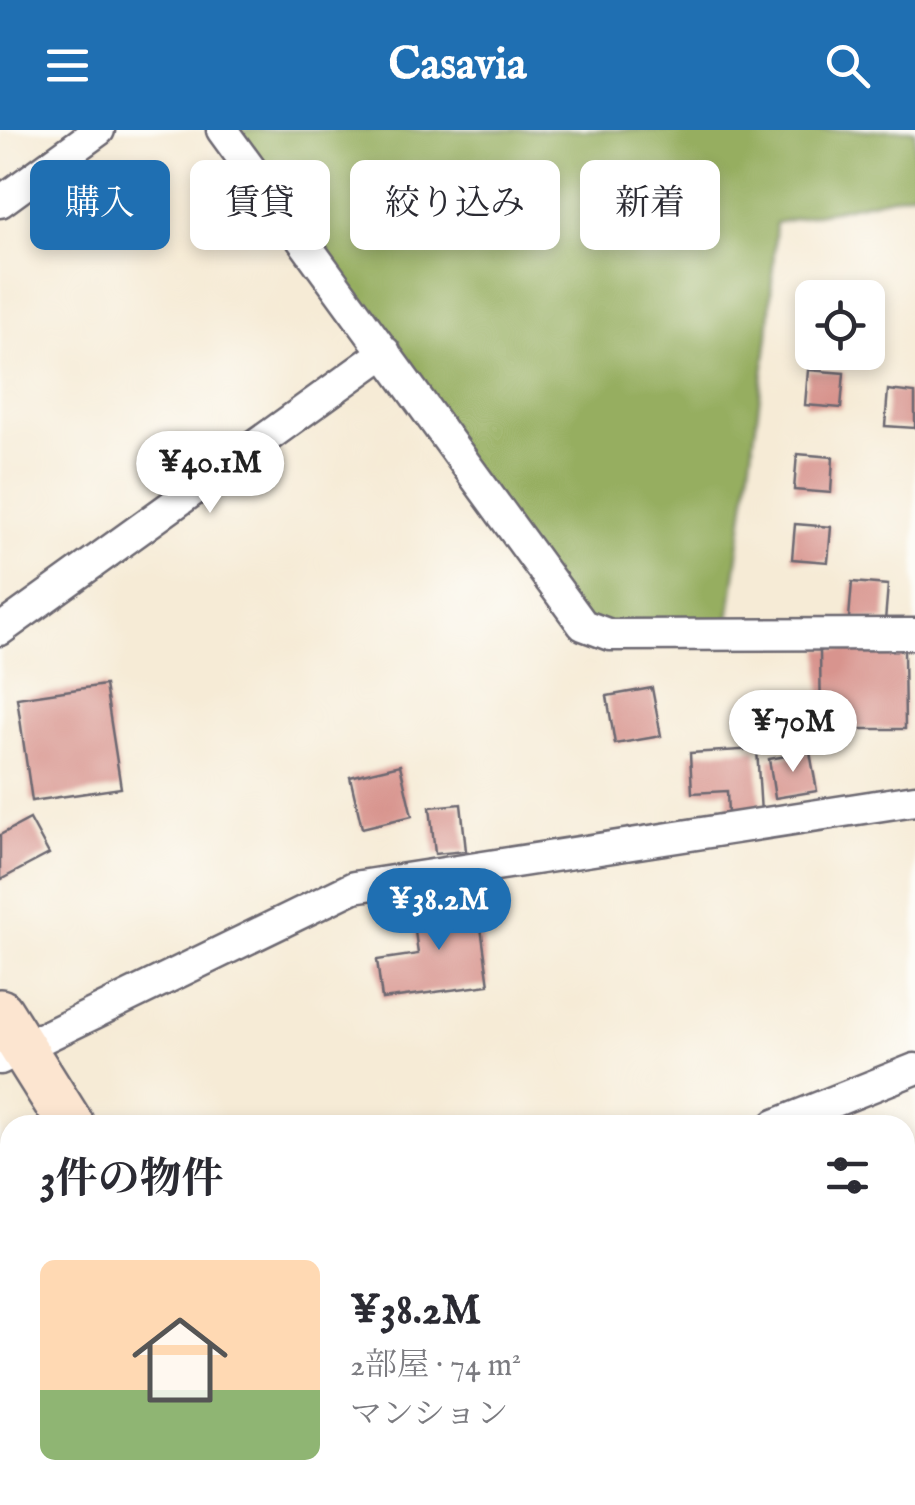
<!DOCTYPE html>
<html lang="ja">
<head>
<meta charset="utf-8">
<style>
  :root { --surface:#fff; --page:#f7f7f7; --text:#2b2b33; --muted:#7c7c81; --line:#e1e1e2; --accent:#1f6fb2 }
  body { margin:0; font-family:"IM FELL English","Noto Serif JP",serif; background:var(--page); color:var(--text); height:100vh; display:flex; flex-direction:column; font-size:38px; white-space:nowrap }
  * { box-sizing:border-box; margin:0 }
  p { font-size:32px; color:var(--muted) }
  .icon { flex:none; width:55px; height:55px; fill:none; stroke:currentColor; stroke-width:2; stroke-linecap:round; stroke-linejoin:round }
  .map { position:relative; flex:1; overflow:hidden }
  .details { position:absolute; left:0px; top:985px; width:915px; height:390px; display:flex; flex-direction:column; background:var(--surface); border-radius:30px 30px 0 0; box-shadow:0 5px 15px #0003 }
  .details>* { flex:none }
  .guide { position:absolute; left:30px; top:30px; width:855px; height:90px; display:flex; gap:20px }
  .controls { position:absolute; left:795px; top:150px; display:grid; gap:20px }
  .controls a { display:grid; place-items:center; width:90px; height:90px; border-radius:15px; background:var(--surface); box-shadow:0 5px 15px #0003; font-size:50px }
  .price { position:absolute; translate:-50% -85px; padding:0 22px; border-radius:35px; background:#fff; color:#222; font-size:32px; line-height:65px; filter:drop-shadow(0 2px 5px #0008) }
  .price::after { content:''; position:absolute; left:50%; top:60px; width:30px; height:22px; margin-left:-15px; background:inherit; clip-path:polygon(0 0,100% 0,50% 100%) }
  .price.current { background:var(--accent); color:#fff }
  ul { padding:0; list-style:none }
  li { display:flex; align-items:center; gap:30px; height:250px; padding:0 40px }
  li+li { border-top:2px solid var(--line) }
  li span { display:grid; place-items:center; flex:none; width:280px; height:200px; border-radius:15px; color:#555 }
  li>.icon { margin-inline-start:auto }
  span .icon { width:120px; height:120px; fill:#fffc; stroke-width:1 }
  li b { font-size:42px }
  h2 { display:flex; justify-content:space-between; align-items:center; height:120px; padding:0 40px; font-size:42px }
  .chip { padding:0 35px; border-radius:15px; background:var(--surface); box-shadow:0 5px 15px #0003; font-size:35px; line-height:90px }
  .chip.current { background:var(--accent); color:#fff }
  header { display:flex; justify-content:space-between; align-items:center; height:130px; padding:0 40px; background:var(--accent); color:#fff; font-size:45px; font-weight:700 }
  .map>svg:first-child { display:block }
  .green { fill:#beca6c; stroke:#707654; stroke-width:2.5 }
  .forest { fill:#96ae60; stroke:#5c684e; stroke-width:2.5 }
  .building { fill:#d8948e }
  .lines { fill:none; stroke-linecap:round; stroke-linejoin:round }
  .street-casing { stroke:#6c6871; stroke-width:35 }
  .secondary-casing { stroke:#6c6871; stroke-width:50 }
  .street { stroke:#fff; stroke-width:30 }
  .secondary { stroke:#fce5d0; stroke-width:45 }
</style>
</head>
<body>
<header><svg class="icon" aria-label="menu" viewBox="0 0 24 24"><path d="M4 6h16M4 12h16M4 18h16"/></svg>Casavia<svg class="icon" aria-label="search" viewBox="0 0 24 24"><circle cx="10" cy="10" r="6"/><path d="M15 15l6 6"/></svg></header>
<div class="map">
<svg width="915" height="1375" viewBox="0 0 915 1375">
  <rect width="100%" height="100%" fill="#fdfcf7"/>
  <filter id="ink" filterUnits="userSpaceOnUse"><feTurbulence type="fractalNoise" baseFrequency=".01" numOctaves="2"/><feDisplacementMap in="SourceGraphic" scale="20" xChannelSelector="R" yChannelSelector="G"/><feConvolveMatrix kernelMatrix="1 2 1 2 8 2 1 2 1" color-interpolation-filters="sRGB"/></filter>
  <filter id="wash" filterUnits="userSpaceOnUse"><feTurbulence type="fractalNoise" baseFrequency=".0048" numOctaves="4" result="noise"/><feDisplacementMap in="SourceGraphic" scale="40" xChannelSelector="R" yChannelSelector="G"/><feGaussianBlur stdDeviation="2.25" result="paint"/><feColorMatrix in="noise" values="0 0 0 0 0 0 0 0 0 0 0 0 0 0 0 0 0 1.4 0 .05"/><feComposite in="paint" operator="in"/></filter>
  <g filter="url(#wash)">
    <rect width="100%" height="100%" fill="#f6ebd6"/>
    <path class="green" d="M 10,1091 L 10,1248 L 0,1253 L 0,1096 Z"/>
    <path class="forest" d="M 222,0 L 915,0 L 915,62 L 776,93 L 768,207 L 729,491 L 583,495 Z"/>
    <g id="blocks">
      <path class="building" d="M 808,240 L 844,243 L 841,278 L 805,275 Z
        M 888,260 L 915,263 L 915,298 L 885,296 Z
        M 797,324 L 833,327 L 831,363 L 794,360 Z
        M 795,394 L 831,397 L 828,432 L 792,429 Z
        M 852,452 L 888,455 L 885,491 L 849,488 Z
        M 904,518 L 905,599 L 821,599 L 820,519 Z
        M 105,555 L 121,658 L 32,671 L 17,568 Z
        M 652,558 L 661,606 L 615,614 L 607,566 Z
        M 757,619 L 761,683 L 728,685 L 727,661 L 692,663 L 690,623 Z
        M 810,622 L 817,661 L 775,668 L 769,629 Z
        M 400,635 L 412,686 L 362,698 L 350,647 Z
        M 461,674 L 466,721 L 435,724 L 430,677 Z
        M 30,689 L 49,724 L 0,750 L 0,705 Z
        M 477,769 L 489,855 L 382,869 L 377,830 L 418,824 L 412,777 Z"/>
    </g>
  </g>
  <g filter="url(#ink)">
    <use href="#blocks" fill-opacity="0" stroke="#6c6871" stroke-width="2.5"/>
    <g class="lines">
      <defs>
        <path id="street" d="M 222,0 L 583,495 L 610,505 L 915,504
          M 0,72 L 99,0
          M 0,500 L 385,222
          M 0,929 L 354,757 L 915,670
          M 775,995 L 915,939
          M 0,1261 L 10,1256
          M 905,1308 L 915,1304
          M 737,1375 L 762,1365"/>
        <path id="secondary" d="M 0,882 L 71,995
          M 301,1365 L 307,1375"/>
      </defs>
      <use href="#street" class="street-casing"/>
      <use href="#secondary" class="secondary-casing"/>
      <use href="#street" class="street"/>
      <use href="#secondary" class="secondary"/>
    </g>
  </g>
</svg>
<div class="controls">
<a><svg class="icon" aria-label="locate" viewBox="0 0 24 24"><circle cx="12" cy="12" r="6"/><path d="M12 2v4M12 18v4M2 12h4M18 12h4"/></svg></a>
</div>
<b class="price" style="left:210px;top:386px">¥40.1M</b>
<b class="price" style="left:793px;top:645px">¥70M</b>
<b class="price current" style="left:439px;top:823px">¥38.2M</b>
<div class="guide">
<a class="chip current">購入</a>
<a class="chip">賃貸</a>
<a class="chip">絞り込み</a>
<a class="chip">新着</a>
</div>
<section class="details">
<h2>3件の物件<svg class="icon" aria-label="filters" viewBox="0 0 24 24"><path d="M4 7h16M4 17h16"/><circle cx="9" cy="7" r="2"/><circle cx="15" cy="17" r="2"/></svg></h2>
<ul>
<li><span style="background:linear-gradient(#ffd9b3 65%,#8fb573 0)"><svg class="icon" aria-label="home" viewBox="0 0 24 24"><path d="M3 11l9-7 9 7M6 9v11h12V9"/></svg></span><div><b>¥38.2M</b><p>2部屋 · 74 m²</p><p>マンション</p></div></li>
</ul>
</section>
</div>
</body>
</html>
